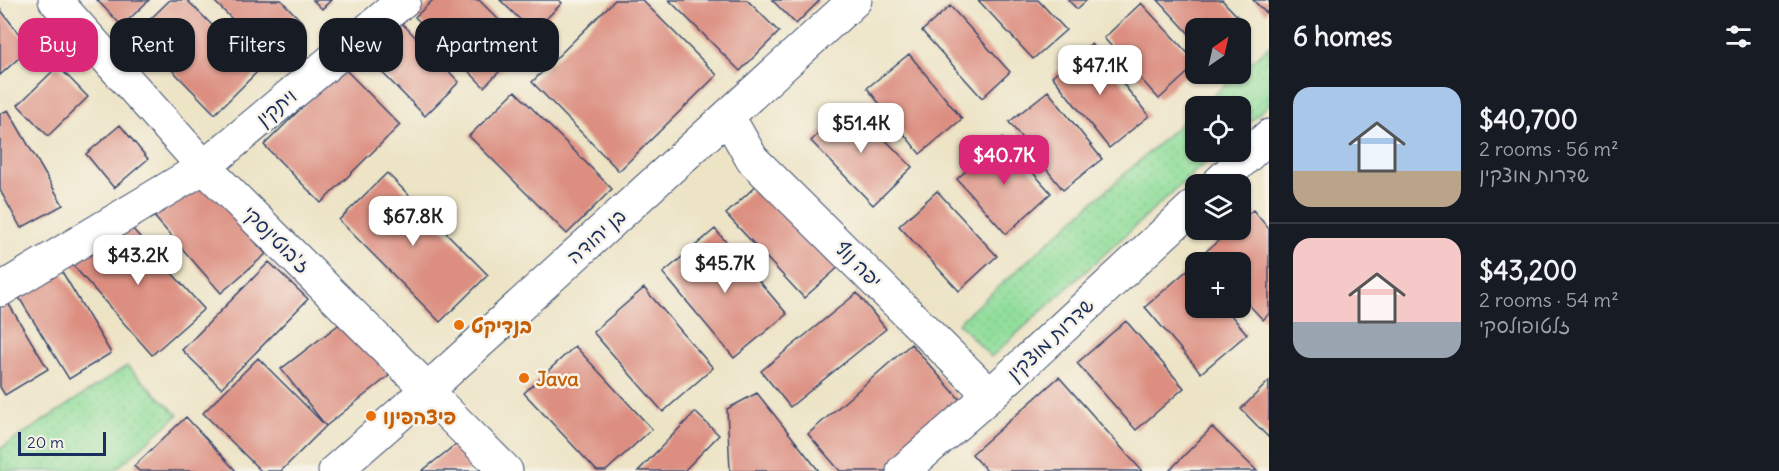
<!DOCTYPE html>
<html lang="en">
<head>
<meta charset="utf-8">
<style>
  :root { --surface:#171b24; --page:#242831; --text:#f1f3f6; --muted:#9ea1a6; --line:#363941; --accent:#db2777 }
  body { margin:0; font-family:Delius,"Playpen Sans Hebrew",sans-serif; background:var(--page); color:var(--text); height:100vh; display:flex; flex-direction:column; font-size:22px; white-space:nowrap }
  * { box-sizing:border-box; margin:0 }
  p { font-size:20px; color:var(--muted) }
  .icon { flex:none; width:33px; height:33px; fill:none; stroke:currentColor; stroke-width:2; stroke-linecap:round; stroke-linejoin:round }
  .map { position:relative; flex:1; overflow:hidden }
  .details { display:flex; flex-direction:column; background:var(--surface); width:510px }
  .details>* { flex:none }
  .banner { position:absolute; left:18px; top:18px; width:570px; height:54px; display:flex; gap:12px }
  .needle { width:39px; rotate:34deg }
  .controls { position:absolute; left:1185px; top:18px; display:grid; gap:12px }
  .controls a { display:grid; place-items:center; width:66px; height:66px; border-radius:12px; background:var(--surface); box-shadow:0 2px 4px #0004; font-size:30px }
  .scale { position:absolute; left:18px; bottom:15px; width:88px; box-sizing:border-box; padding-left:6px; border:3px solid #1b2f5e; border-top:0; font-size:16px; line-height:21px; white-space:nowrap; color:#1b2f5e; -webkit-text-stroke:4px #f7f3e8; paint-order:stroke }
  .price { position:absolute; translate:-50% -51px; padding:0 14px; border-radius:12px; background:#fff; color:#222; font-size:20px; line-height:39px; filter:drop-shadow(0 2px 3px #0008) }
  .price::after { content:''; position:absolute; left:50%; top:36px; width:18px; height:14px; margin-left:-9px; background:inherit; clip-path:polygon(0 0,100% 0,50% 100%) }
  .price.current { background:var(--accent); color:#fff }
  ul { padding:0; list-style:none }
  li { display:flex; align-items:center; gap:18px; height:150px; padding:0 24px }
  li+li { border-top:2px solid var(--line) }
  li span { display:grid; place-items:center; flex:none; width:168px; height:120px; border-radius:18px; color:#555 }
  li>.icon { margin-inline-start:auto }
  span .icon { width:72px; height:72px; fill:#fffc; stroke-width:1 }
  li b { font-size:26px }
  h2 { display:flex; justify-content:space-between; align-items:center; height:72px; padding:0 24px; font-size:26px }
  .pill { padding:0 21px; border-radius:18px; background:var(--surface); box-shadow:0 2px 4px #0004; font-size:21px; line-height:54px }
  .pill.current { background:var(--accent); color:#fff }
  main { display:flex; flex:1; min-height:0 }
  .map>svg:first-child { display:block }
  .garden { fill:url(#garden-dots); stroke:#56867c; stroke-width:1.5 }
  .building { fill:#dc8f81 }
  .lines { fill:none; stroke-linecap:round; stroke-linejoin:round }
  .minor-casing { stroke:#3a4a6e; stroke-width:35 }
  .minor { stroke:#fff; stroke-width:33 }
  .food-dot { fill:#e8710a; stroke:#f7f3e8; stroke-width:2 }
  .labels { text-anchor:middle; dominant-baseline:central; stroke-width:5; stroke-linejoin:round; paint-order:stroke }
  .street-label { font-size:20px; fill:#1b2f5e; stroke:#f7f3e8 }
  .food-label { font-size:20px; font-weight:bold; fill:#c56008; stroke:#f7f3e8; text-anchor:start }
</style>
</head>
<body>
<main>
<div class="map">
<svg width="1269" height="471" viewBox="0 0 1269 471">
  <defs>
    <pattern id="garden-dots" width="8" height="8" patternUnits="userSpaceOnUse" patternTransform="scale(1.5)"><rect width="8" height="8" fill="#92de9b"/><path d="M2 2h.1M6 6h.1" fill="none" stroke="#7dbf88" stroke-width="1.8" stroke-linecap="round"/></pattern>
  </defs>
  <rect width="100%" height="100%" fill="#f7f3e8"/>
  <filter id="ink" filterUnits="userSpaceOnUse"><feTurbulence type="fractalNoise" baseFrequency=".0167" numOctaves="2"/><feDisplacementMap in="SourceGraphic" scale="12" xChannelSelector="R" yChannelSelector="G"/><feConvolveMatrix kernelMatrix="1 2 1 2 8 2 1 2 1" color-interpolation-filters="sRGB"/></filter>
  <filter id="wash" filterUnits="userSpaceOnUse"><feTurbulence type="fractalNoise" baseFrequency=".008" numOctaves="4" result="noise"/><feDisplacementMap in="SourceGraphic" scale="24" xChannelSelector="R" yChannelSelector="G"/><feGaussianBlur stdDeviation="1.35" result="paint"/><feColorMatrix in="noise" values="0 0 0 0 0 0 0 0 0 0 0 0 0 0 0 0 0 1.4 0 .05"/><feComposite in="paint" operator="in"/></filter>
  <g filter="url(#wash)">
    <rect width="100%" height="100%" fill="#ede4c6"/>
    <path class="garden" d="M 1269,46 L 1269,104 L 1241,130 L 1240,106 L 1201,106 L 1238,74 L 1240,74 L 1241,71 Z
      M 1195,111 L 1196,152 L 1217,152 L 991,357 L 958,323 Z
      M 127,366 L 178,415 L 114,471 L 0,471 L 0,449 Z"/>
    <g id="blocks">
      <path class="building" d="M 97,0 L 149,0 L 122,26 Z
        M 170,0 L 187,0 L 258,71 L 215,114 L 136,33 Z
        M 213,0 L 281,0 L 304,24 L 270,57 Z
        M 313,0 L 331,0 L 322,9 Z
        M 433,0 L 479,0 L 525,46 L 484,87 L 415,17 Z
        M 500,0 L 559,0 L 562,3 L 533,32 Z
        M 615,0 L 642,0 L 717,75 L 619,171 L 532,82 Z
        M 669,0 L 747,0 L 779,32 L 740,71 Z
        M 772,0 L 820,0 L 796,24 Z
        M 978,0 L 1038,0 L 1066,30 L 1033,59 Z
        M 1068,0 L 1087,0 L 1077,9 Z
        M 1158,0 L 1222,0 L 1241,20 L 1231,28 L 1196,28 L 1196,41 Z
        M 1253,0 L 1269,0 L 1269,9 L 1266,13 Z
        M 1141,3 L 1196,62 L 1196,65 L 1159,99 L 1104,38 Z
        M 950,6 L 1010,72 L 982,98 L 922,31 Z
        M 0,9 L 30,48 L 0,75 Z
        M 395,16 L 459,82 L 425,116 L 360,50 Z
        M 1091,44 L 1149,116 L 1109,148 L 1052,76 Z
        M 909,54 L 962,119 L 920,154 L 867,88 Z
        M 58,66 L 88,97 L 48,136 L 18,105 Z
        M 343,67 L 400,125 L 321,203 L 264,145 Z
        M 515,91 L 612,189 L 567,234 L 469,136 Z
        M 1048,91 L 1102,159 L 1063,190 L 1009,122 Z
        M 849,103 L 912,167 L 873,205 L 811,141 Z
        M 8,110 L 63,205 L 21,228 L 0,190 L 0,114 Z
        M 120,125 L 148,159 L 114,188 L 86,154 Z
        M 1002,138 L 1051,193 L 1006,234 L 957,179 Z
        M 387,173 L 488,275 L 440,322 L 339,220 Z
        M 197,175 L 266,254 L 221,293 L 152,214 Z
        M 763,179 L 842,264 L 804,298 L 726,214 Z
        M 937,191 L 997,256 L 959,291 L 899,226 Z
        M 1253,210 L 1269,229 L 1269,314 L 1263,320 L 1240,295 L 1240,262 L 1213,262 L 1204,253 L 1231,230 L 1240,230 L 1240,221 Z
        M 123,218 L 204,309 L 152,355 L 71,263 Z
        M 715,229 L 787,314 L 734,358 L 663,273 Z
        M 269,262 L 308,299 L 221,388 L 182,350 Z
        M 58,265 L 111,353 L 69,379 L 15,291 Z
        M 1191,267 L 1196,272 L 1196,308 L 1225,308 L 1247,334 L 1201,373 L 1145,307 Z
        M 644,288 L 713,368 L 663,412 L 593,332 Z
        M 2,293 L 48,369 L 5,395 L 0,387 L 0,294 Z
        M 857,293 L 886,329 L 790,407 L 761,371 Z
        M 346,319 L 390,375 L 326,426 L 281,471 L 261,471 L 203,413 L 258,358 L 326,426 L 281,369 Z
        M 1126,321 L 1184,388 L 1136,430 L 1077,363 Z
        M 911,344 L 963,403 L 885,471 L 840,471 L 808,434 Z
        M 575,346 L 652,429 L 606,471 L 597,471 L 524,393 Z
        M 1059,377 L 1142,471 L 987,471 L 972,454 Z
        M 1269,381 L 1269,438 L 1241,409 Z
        M 757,393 L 819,471 L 730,471 L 727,409 Z
        M 695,412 L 719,435 L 684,471 L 638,471 Z
        M 186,417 L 236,471 L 139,471 L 134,466 Z
        M 1212,427 L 1257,471 L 1169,471 Z
        M 465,437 L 492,471 L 422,471 Z"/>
    </g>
  </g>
  <g filter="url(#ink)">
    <use href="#blocks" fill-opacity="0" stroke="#3a4a6e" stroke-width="1.5"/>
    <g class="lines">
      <defs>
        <path id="minor" d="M 55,0 L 204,167 L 416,378 L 437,402 L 506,471
          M 735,129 L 752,159 L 990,395
          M 1217,184 L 1269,136
          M 0,290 L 204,167 L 404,0
          M 335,471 L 427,390 L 855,0
          M 903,471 L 990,395 L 1196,204"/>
      </defs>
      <use href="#minor" class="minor-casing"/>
      <use href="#minor" class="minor"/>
    </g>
  </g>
  <g class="food-dot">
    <circle cx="459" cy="325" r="6"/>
    <circle cx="524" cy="378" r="6"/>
    <circle cx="371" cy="416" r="6"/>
  </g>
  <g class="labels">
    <g class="street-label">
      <text transform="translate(276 107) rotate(-40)">ויתקין</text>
      <text transform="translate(596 236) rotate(-42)">בן יהודה</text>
      <text transform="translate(277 239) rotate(45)">ז'בוטינסקי</text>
      <text transform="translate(859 264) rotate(45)">יפה נוף</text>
      <text transform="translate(1050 339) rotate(-43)">שדרות מוצקין</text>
    </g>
    <g class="food-label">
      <text x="471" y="325">בנדיקט</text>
      <text x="536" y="378">Java</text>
      <text x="383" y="416">פיצהפינו</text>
    </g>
  </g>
</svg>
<div class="controls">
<a><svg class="needle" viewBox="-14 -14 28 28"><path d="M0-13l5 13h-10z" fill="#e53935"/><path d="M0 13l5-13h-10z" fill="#9ea1a6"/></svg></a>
<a><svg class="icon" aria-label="locate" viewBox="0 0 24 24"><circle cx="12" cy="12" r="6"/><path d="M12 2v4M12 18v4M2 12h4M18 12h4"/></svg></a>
<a><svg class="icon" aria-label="layers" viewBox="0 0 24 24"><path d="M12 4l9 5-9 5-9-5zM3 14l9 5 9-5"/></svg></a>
<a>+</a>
</div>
<div class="scale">20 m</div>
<b class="price" style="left:1100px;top:96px">$47.1K</b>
<b class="price" style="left:861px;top:154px">$51.4K</b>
<b class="price current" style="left:1004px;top:186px">$40.7K</b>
<b class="price" style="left:413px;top:247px">$67.8K</b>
<b class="price" style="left:138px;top:286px">$43.2K</b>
<b class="price" style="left:725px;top:294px">$45.7K</b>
<div class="banner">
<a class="pill current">Buy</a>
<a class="pill">Rent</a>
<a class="pill">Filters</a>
<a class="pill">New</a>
<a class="pill">Apartment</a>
</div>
</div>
<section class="details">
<h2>6 homes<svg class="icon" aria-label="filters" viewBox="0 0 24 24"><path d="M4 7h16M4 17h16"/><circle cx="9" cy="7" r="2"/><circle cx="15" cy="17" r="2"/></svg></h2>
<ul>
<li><span style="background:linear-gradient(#a9c7e8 70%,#b9a48a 0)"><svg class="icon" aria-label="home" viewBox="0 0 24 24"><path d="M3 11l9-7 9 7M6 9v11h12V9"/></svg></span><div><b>$40,700</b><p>2 rooms · 56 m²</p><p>שדרות מוצקין</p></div></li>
<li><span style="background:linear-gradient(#f6c9c9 70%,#9aa5b1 0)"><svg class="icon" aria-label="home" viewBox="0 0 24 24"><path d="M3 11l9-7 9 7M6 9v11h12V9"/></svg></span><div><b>$43,200</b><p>2 rooms · 54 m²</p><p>זלטופולסקי</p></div></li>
</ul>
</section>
</main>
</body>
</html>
